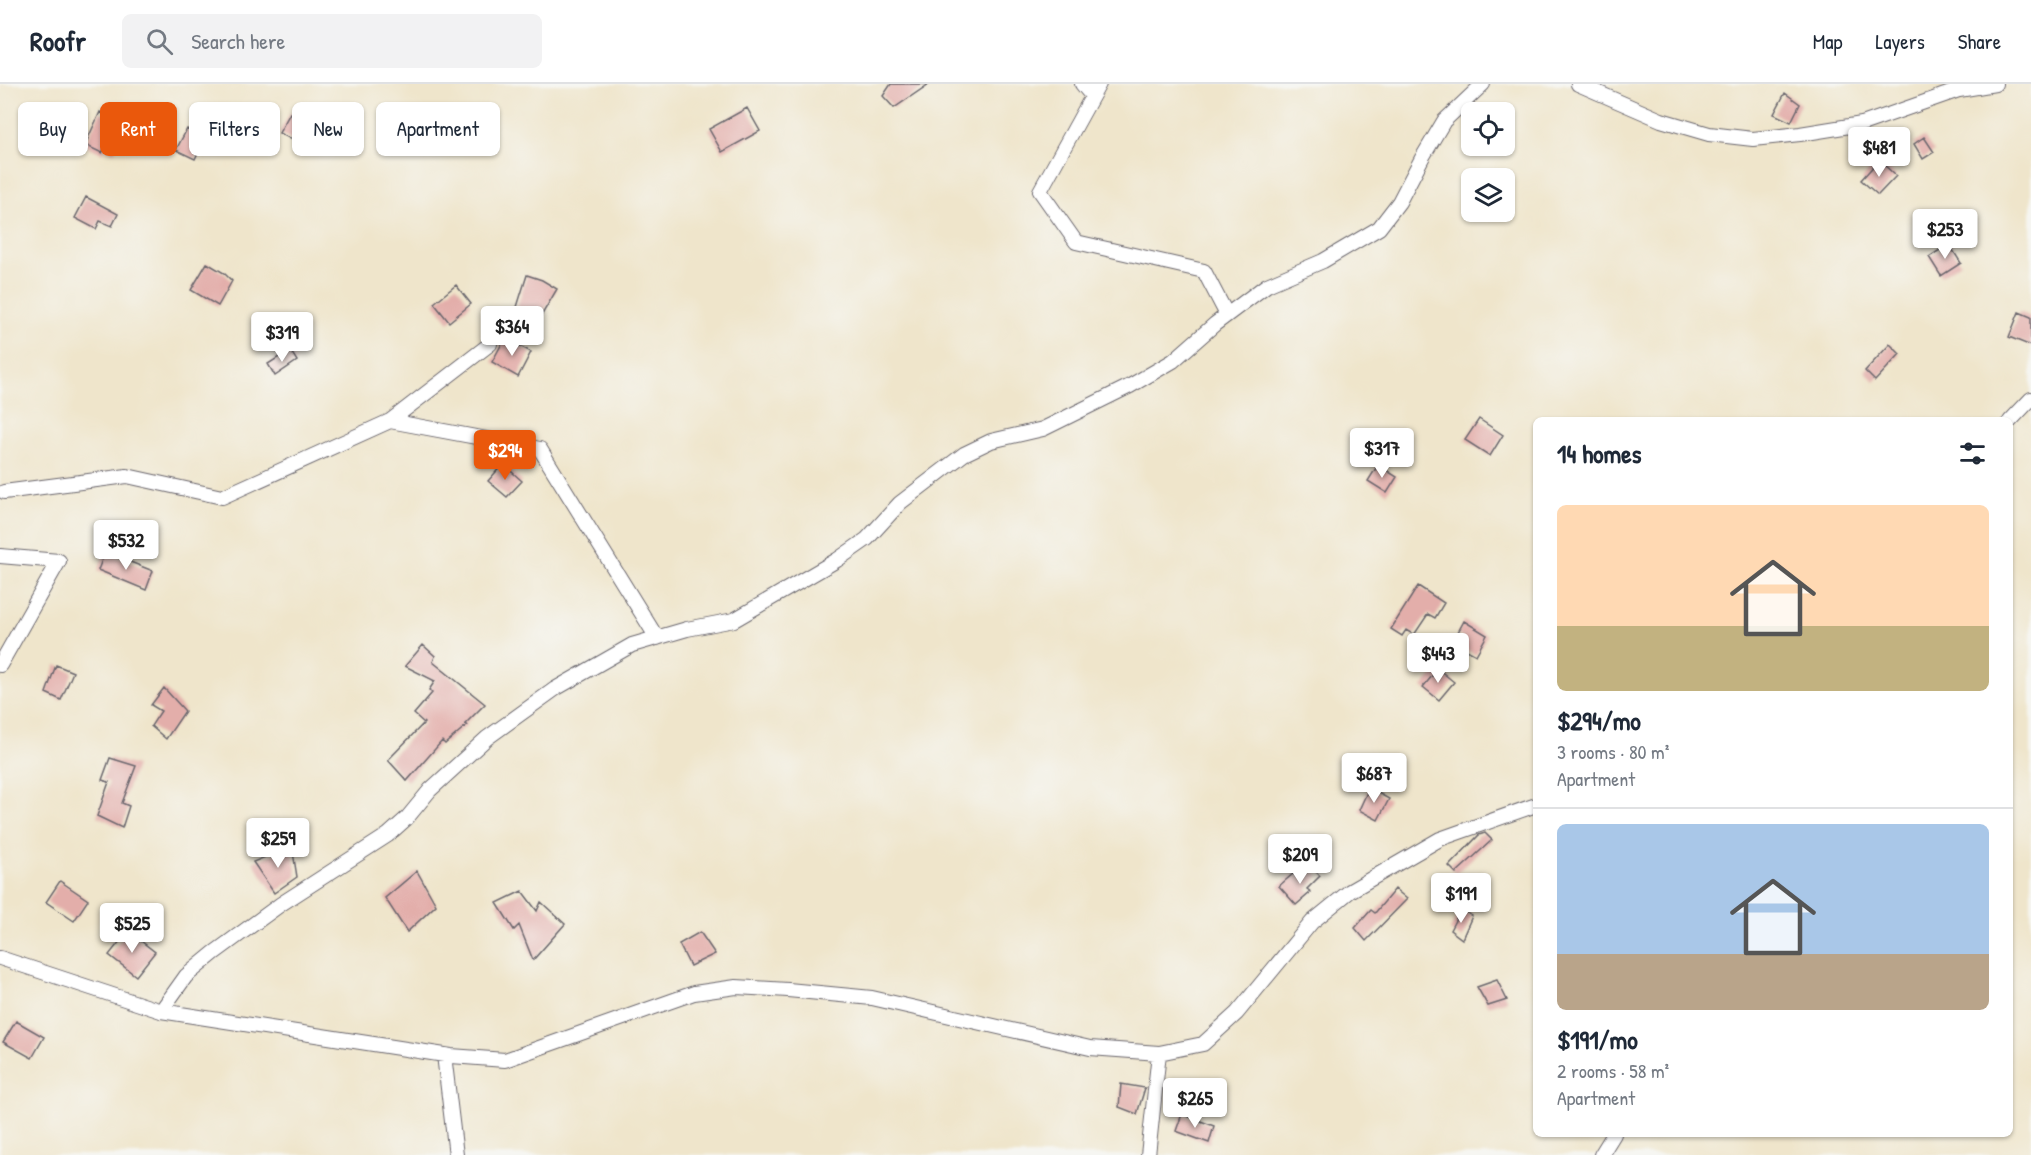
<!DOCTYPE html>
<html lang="en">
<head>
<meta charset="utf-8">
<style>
  :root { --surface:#fff; --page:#f2f2f3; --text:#1f2937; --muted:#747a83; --line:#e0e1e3; --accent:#ea580c }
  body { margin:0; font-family:"Patrick Hand",sans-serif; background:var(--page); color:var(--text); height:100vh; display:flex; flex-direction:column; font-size:22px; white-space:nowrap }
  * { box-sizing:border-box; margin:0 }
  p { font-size:20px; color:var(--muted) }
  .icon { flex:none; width:33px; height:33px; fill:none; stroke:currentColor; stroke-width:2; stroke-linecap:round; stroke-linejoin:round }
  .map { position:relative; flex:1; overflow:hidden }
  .details { position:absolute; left:1533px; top:333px; width:480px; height:720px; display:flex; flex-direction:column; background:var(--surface); border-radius:9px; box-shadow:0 2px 4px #0004 }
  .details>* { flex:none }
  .guide { position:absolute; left:18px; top:18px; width:570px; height:54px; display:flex; gap:12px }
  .controls { position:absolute; left:1461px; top:18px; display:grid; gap:12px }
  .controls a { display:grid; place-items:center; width:54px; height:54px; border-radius:9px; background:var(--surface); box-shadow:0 2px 4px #0004; font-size:30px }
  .price { position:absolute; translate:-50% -51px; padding:0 14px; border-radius:6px; background:#fff; color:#222; font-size:20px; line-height:39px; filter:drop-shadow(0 2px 3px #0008) }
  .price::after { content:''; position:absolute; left:50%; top:36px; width:18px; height:14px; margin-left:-9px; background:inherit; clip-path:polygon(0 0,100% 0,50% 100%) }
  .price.selected { background:var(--accent); color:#fff }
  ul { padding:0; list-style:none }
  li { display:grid; align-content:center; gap:12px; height:318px; padding:0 24px }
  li+li { border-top:2px solid var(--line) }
  li span { display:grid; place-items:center; height:186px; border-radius:9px; color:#555 }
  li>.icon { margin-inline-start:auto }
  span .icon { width:108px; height:108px; fill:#fffc; stroke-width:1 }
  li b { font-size:26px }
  h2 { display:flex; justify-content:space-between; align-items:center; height:72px; padding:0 24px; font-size:26px }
  .pill { padding:0 21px; border-radius:9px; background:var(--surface); box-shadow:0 2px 4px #0004; font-size:21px; line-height:54px }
  .pill.selected { background:var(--accent); color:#fff }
  header { display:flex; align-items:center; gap:36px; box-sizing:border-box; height:84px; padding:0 30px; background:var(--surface); border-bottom:2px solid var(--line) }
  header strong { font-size:28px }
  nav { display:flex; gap:33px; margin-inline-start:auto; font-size:21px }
  .search { width:420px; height:54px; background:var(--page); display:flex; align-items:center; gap:15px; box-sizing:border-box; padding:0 21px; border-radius:9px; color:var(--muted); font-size:22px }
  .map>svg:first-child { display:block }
  .building { fill:#e3aeaa }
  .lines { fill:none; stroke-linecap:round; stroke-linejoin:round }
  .street-casing { stroke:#6a666d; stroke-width:16 }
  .street { stroke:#fff; stroke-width:14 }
</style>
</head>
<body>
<header>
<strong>Roofr</strong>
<div class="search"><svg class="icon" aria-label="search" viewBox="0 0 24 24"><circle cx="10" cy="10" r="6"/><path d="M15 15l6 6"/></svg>Search here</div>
<nav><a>Map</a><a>Layers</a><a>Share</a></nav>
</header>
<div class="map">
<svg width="2031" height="1071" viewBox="0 0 2031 1071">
  <rect width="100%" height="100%" fill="#f6f6f2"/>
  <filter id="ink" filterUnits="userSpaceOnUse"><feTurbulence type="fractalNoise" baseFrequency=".0167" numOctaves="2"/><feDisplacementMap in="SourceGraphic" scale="12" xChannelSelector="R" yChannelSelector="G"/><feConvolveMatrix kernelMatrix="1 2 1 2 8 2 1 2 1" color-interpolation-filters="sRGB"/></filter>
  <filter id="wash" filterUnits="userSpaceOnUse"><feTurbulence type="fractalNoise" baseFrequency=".008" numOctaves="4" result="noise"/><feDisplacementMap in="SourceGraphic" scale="24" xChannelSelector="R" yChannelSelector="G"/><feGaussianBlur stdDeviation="1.35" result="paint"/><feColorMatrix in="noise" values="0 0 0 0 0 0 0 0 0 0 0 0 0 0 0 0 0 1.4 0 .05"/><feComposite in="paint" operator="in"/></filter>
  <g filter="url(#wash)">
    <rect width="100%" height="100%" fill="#efe5cb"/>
    <g id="blocks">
      <path class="building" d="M 891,0 L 929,0 L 894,24 L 883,12 Z
        M 1785,9 L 1800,20 L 1791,38 L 1774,30 Z
        M 747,24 L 760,47 L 722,68 L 709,45 Z
        M 100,28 L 121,38 L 116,48 L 122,51 L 114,68 L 105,64 L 102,69 L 85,61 Z
        M 290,29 L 321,45 L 310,65 L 279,49 Z
        M 187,45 L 205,54 L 195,75 L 176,66 Z
        M 1882,51 L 1889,63 L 1872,73 L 1860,52 Z
        M 1924,53 L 1934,68 L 1923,75 L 1914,60 Z
        M 1879,76 L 1896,92 L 1878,111 L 1861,96 Z
        M 86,113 L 118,130 L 112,142 L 100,137 L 96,145 L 75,134 Z
        M 1949,160 L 1961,179 L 1941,192 L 1929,173 Z
        M 207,179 L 224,189 L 232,197 L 218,222 L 191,206 Z
        M 527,191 L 542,196 L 557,205 L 540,234 L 517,223 Z
        M 456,201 L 471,220 L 449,238 L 434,219 Z
        M 2019,228 L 2031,233 L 2031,262 L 2009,253 Z
        M 505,254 L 531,268 L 518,293 L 492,278 Z
        M 1890,260 L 1900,270 L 1875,297 L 1865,287 Z
        M 290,266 L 297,277 L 275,292 L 268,280 Z
        M 1479,335 L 1503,351 L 1490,372 L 1465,356 Z
        M 503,380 L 522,397 L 507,413 L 488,397 Z
        M 1378,381 L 1397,393 L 1387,409 L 1368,397 Z
        M 105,468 L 153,487 L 146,506 L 98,486 Z
        M 1418,502 L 1444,519 L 1435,534 L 1428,530 L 1414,551 L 1406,546 L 1402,552 L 1391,545 Z
        M 1464,537 L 1487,551 L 1476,571 L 1461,563 L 1465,555 L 1457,550 Z
        M 423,561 L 435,572 L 433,578 L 485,620 L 465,640 L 467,641 L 445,660 L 442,657 L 407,697 L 388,676 L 424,639 L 414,630 L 432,609 L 429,606 L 435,597 L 405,582 Z
        M 56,581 L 73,588 L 61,616 L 46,609 Z
        M 1438,585 L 1454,598 L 1439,616 L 1423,603 Z
        M 164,604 L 185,627 L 166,655 L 151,642 L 161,627 L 151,621 Z
        M 110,674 L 136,682 L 122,719 L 129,722 L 122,744 L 97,732 L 109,698 L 102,696 Z
        M 1369,704 L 1389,715 L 1378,736 L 1359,726 Z
        M 1485,749 L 1492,756 L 1456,789 L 1449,782 L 1479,751 Z
        M 292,762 L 297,793 L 274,809 L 253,778 Z
        M 1310,781 L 1320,792 L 1307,805 L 1311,808 L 1296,821 L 1279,802 L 1294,789 L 1297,793 Z
        M 417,787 L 436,821 L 407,848 L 385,814 Z
        M 60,797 L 88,816 L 74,837 L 46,818 Z
        M 1395,805 L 1407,815 L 1366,857 L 1355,844 L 1371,826 L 1375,829 Z
        M 522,807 L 537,827 L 541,818 L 565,840 L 533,876 L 519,841 L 514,846 L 497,819 Z
        M 1461,825 L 1472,832 L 1462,855 L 1450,846 Z
        M 128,847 L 155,868 L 136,892 L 109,871 Z
        M 700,848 L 715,870 L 690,882 L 679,860 Z
        M 1497,896 L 1507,916 L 1488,922 L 1477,903 Z
        M 16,937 L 44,953 L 32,974 L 3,958 Z
        M 1121,1000 L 1145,1004 L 1137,1030 L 1119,1023 Z
        M 1182,1030 L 1214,1042 L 1209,1059 L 1176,1047 Z"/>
    </g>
  </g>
  <g filter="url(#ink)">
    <use href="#blocks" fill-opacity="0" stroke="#6a666d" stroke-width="1.5"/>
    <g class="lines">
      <defs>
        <path id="street" d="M 1082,0 L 1092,12
          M 1099,0 L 1040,107 L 1076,158 L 1204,187 L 1227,231
          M 1578,0 L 1661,36 L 1709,50 L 1753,55 L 1800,50 L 1862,40 L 1959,6 L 1995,0
          M 390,337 L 490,260
          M 2010,337 L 2031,315
          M 4,408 L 127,392 L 222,413 L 390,337 L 540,365 L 657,554
          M 0,472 L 59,477 L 0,581
          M 0,874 L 161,927 L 451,972 L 505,976 L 694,909 L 736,903 L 788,906 L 872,914 L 1090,964 L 1159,969 L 1203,960 L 1237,929 L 1312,838 L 1350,807 L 1440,755 L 1536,721
          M 161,927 L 186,892 L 214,869 L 281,820 L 388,751 L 407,734 L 430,706 L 487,654 L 555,605 L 632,561 L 687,545 L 734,536 L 837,476 L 867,455 L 900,419 L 964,370 L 991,357 L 1043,345 L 1130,302 L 1173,277 L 1215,240 L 1267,201 L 1323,177 L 1379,144 L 1399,118 L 1422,74 L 1444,37 L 1483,0
          M 444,971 L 456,1071
          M 1148,1071 L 1159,969
          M 1601,1071 L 1614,1050"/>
      </defs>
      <use href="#street" class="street-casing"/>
      <use href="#street" class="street"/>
    </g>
  </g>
</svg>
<div class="controls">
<a><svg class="icon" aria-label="locate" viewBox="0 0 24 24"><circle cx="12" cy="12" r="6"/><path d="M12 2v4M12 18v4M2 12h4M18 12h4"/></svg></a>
<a><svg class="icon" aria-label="layers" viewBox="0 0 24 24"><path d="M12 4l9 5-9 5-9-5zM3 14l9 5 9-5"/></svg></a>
</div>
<b class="price" style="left:1879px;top:94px">$481</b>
<b class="price" style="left:1945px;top:176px">$253</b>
<b class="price" style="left:512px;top:273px">$364</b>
<b class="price" style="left:282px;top:279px">$319</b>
<b class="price" style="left:1382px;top:395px">$317</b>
<b class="price selected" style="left:505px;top:397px">$294</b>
<b class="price" style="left:126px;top:487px">$532</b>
<b class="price" style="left:1438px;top:600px">$443</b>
<b class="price" style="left:1374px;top:720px">$687</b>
<b class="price" style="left:278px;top:785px">$259</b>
<b class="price" style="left:1300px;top:801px">$209</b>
<b class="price" style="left:1461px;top:840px">$191</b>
<b class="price" style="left:132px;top:870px">$525</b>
<b class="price" style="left:1195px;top:1045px">$265</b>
<div class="guide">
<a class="pill">Buy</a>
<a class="pill selected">Rent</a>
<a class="pill">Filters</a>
<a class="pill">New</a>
<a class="pill">Apartment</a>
</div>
<section class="details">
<h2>14 homes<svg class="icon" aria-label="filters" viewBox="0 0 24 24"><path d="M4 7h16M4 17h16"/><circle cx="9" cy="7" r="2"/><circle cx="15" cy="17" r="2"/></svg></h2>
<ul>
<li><span style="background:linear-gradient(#ffd9b3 65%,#c2b280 0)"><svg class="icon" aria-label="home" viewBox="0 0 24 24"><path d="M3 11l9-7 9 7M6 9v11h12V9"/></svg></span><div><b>$294/mo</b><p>3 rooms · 80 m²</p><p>Apartment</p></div></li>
<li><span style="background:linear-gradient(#a9c7e8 70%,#b9a48a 0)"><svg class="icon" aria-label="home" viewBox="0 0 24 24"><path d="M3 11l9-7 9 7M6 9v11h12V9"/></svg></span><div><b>$191/mo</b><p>2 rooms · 58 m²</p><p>Apartment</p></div></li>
</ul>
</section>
</div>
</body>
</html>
